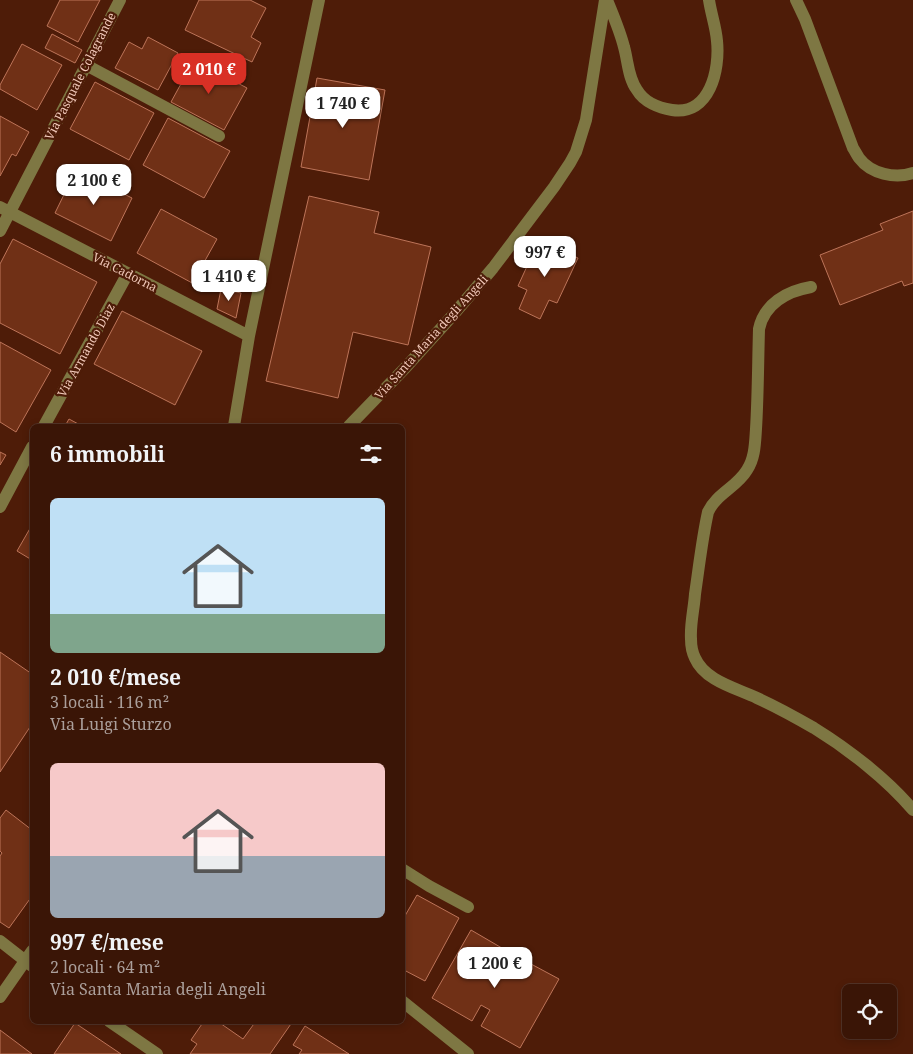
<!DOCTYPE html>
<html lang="it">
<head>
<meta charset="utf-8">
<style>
  :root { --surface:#3a1506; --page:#452214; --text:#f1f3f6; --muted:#ab9f9b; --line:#543428; --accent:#d93025 }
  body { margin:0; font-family:"Noto Serif",serif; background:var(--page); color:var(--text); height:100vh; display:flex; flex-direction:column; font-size:19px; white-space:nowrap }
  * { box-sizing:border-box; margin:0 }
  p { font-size:16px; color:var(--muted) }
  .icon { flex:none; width:28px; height:28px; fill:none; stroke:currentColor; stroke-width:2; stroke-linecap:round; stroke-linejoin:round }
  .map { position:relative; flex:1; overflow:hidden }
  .side { position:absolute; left:30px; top:424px; width:375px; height:600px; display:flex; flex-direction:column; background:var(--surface); border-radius:8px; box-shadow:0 2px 8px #0003,0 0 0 1px var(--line) }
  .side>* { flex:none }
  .tools { position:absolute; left:842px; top:984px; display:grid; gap:10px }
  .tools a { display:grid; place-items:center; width:55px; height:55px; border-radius:8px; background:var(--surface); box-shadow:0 2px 8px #0003,0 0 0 1px var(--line); font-size:25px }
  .price { position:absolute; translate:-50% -42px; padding:0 11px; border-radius:10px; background:#fff; color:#222; font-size:16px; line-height:32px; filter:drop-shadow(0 1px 2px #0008) }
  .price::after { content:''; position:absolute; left:50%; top:30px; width:15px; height:11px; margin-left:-8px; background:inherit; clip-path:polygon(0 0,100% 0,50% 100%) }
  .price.current { background:var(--accent); color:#fff }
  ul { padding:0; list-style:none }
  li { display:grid; align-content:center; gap:10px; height:265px; padding:0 20px }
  li span { display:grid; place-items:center; height:155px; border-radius:8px; color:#555 }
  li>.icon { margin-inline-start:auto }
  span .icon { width:90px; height:90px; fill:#fffc; stroke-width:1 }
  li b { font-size:21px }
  h2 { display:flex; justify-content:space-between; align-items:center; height:60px; padding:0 20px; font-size:21px }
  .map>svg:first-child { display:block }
  .building { fill:#703016; stroke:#bd7459 }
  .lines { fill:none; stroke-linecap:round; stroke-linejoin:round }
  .minor { stroke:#7e7743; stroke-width:12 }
  .labels { text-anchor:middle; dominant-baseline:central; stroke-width:4.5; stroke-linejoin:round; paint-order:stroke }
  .street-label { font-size:12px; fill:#f1c8b9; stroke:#4e1c08 }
</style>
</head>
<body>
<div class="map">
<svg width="913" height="1054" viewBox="0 0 913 1054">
  <rect width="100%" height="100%" fill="#4e1c08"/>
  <path class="building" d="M 60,0 L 100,0 L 78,42 L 47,26 Z
    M 199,0 L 250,0 L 266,8 L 251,37 L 261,43 L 252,62 L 185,30 Z
    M 52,34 L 82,50 L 75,63 L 45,48 Z
    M 148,37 L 178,53 L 158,90 L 115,68 L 129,42 L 142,49 Z
    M 22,44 L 62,65 L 37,110 L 0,89 L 0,85 Z
    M 194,60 L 247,88 L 224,130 L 171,102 Z
    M 317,78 L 385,90 L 369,180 L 301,167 Z
    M 95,82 L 154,113 L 129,160 L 70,129 Z
    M 0,116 L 29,132 L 16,156 L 12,154 L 0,176 Z
    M 168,118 L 230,151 L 204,198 L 143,165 Z
    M 76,170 L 132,198 L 111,241 L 55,213 Z
    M 309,196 L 379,212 L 374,233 L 431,247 L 408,345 L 353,332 L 338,398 L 266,381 Z
    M 161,209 L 217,239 L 202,266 L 214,272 L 205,290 L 137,253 Z
    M 913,211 L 913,283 L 904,286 L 902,281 L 840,305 L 820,255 L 883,230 L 880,224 Z
    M 13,239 L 97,282 L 60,354 L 0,323 L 0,264 Z
    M 539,240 L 578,258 L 557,303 L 549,300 L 540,319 L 519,309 L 527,290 L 518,286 Z
    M 221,289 L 241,293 L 236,318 L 217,309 Z
    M 122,311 L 202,351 L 175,405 L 94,364 Z
    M 0,342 L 51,370 L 16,432 L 0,422 Z
    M 69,419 L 82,426 L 65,426 Z
    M 0,452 L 6,455 L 0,465 Z
    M 32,525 L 32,560 L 17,551 Z
    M 0,652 L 32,674 L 32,724 L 0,772 Z
    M 6,810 L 32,830 L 32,896 L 9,928 L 0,922 L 0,856 L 2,853 L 0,851 L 0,818 Z
    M 417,895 L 459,918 L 425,981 L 402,969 L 402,921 Z
    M 471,930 L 507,951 L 500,964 L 511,970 L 518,957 L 559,979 L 520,1048 L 481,1026 L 490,1010 L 481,1005 L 472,1021 L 432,998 Z
    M 204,1021 L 217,1021 L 243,1039 L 256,1021 L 293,1021 L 270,1054 L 190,1054 L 197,1044 L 191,1040 Z
    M 75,1023 L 121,1054 L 54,1054 Z
    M 305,1026 L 349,1054 L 299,1054 L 302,1050 L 293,1045 Z
    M 0,1030 L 32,1054 L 0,1054 Z"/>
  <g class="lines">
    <path class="minor" d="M 607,0 C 613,15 620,31 624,47 C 628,61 628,78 637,90 C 644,102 659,108 672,110 C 710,116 720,69 717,41 C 716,27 711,14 709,0
      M 796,0 L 805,19 L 853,148 C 855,151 857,155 859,158 C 871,174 895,179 913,173
      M 86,65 L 219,136
      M 0,207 L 249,336
      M 0,231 L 120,0
      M 811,287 C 787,291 764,304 759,329 C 758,363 758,396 756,429 C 755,443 755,458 747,470 C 737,487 716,494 708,512 C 702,539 699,567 695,594 C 694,609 690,624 691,639 C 691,645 692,652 695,658 C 705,681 736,688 757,698 C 777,707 795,717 814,728 C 848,749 887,779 913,810
      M 44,426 L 128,273
      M 234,426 L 249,336 L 319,0
      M 349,426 L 407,366 L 453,315 L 493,268 L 554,187 L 570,163 L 576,152 L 586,120 L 605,0
      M 0,507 L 32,447
      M 402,869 L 429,886 L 468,907
      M 0,941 L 32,966
      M 0,997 L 32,951
      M 402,1001 L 468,1054
      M 109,1021 L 157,1054"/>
  </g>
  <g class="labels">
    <g class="street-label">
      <text transform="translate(80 76) rotate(-63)">Via Pasquale Colagrande</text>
      <text transform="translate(125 272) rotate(27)">Via Cadorna</text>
      <text transform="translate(431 337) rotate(-48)">Via Santa Maria degli Angeli</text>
      <text transform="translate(86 350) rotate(-61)">Via Armando Diaz</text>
    </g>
  </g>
</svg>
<div class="tools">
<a><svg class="icon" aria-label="locate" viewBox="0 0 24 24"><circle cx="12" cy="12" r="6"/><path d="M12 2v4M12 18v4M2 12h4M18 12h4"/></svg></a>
</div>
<b class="price current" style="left:209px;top:95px">2 010 €</b>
<b class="price" style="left:343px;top:129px">1 740 €</b>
<b class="price" style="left:94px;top:206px">2 100 €</b>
<b class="price" style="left:545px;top:278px">997 €</b>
<b class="price" style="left:229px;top:302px">1 410 €</b>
<b class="price" style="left:495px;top:989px">1 200 €</b>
<section class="side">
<h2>6 immobili<svg class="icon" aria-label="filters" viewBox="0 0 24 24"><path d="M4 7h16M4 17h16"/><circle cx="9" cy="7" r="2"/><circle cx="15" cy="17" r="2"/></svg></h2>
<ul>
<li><span style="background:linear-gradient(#bfe0f5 75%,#7fa58c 0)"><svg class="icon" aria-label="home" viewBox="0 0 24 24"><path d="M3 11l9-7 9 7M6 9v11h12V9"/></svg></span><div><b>2 010 €/mese</b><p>3 locali · 116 m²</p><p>Via Luigi Sturzo</p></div></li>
<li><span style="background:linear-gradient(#f6c9c9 60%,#9aa5b1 0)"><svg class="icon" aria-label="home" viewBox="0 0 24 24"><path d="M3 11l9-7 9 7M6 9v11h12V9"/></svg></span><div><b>997 €/mese</b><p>2 locali · 64 m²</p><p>Via Santa Maria degli Angeli</p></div></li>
</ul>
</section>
</div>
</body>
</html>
